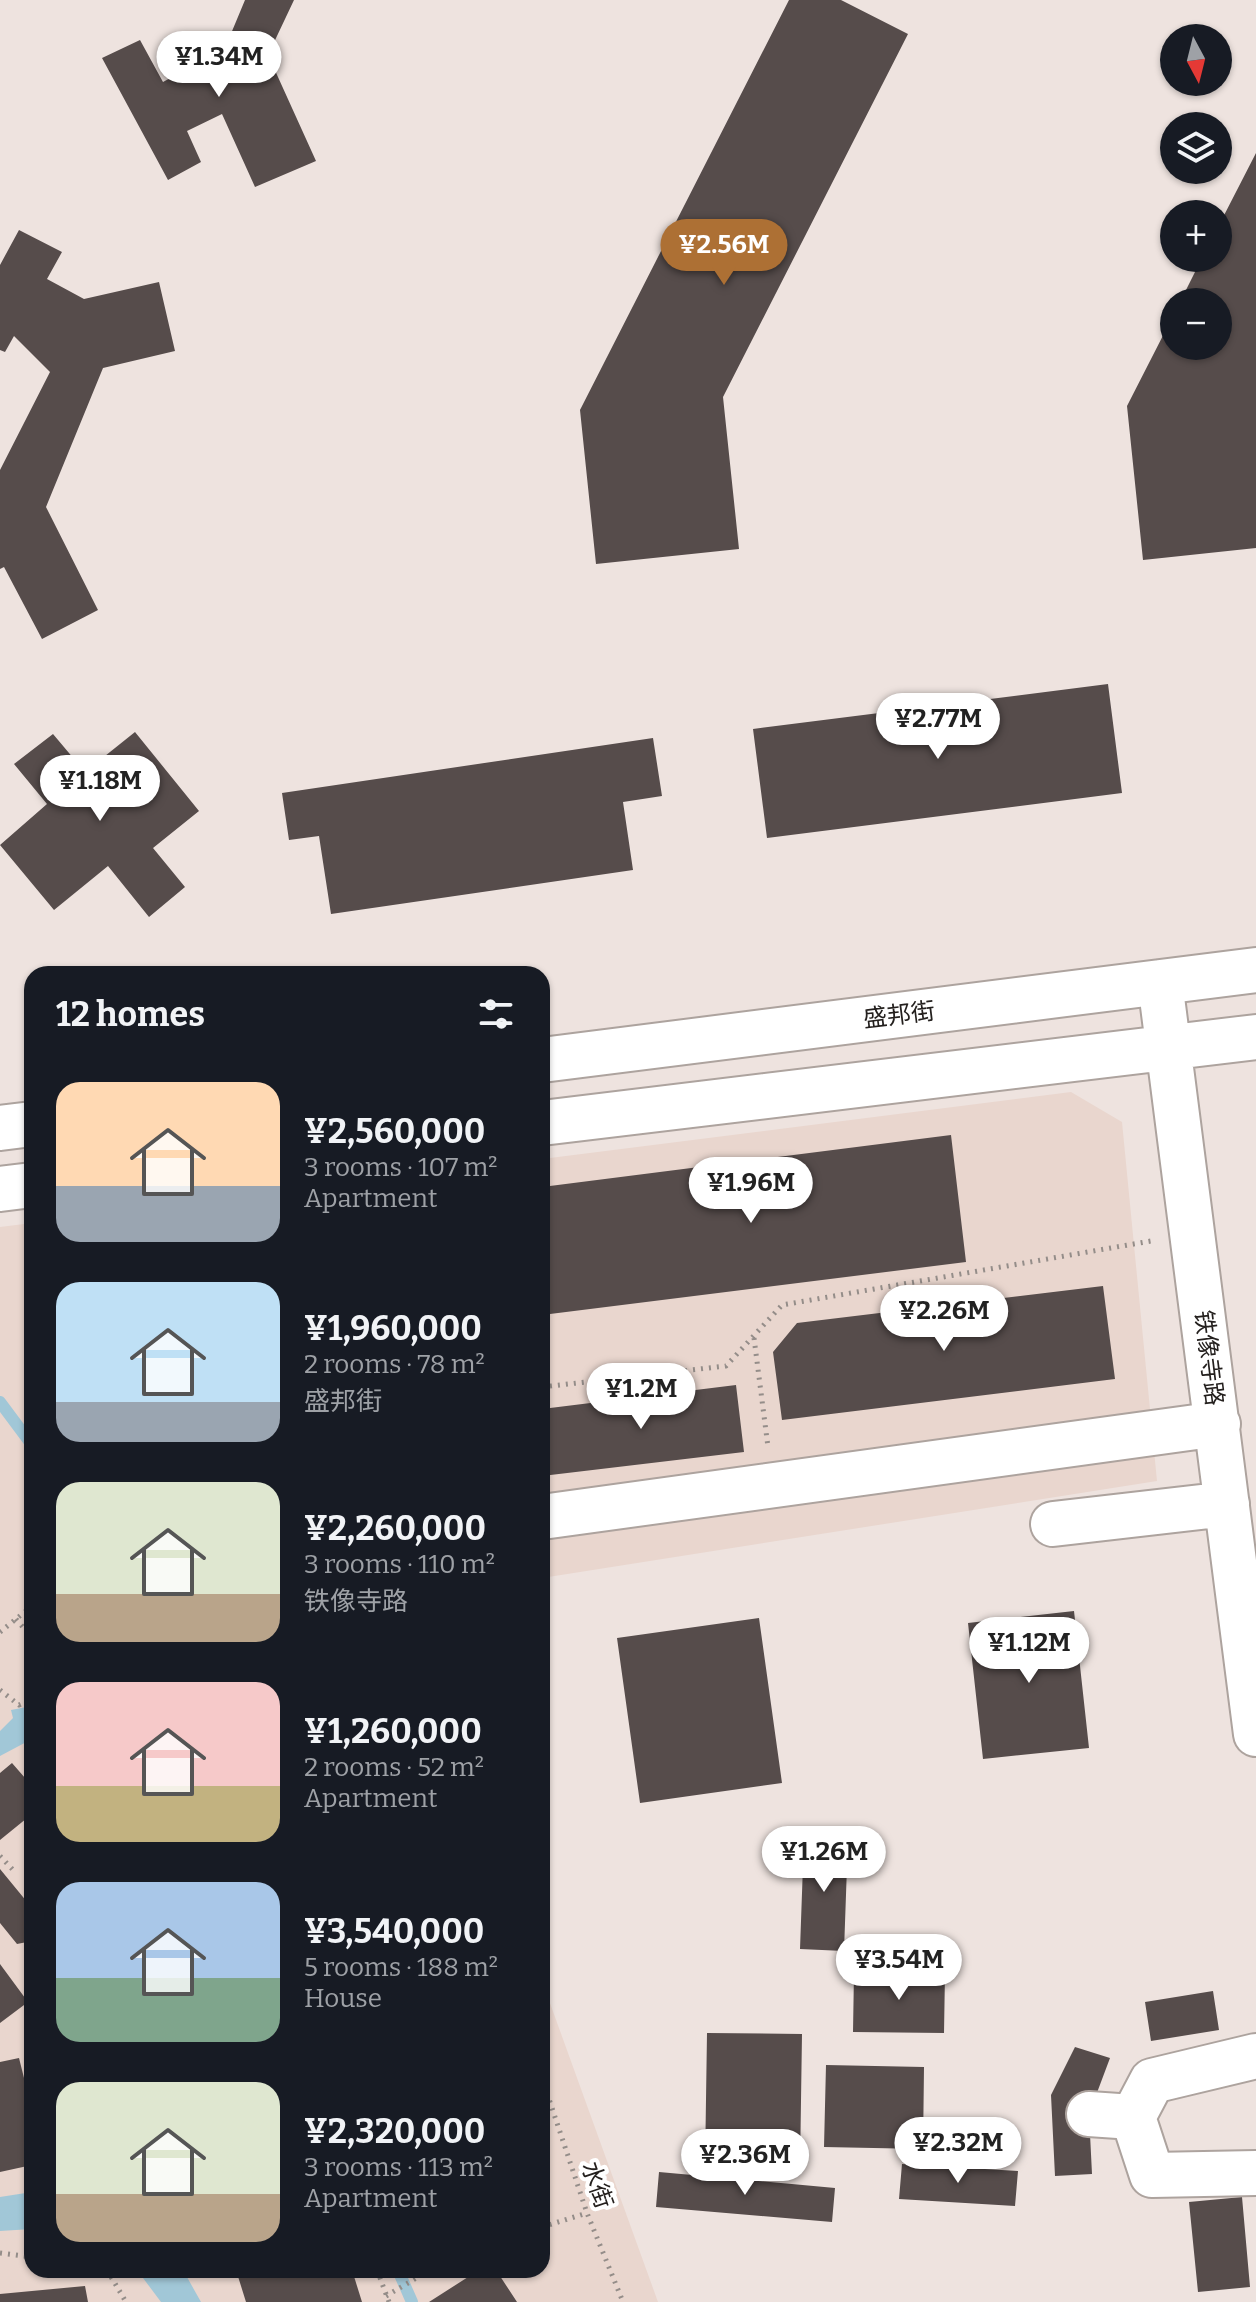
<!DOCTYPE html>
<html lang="en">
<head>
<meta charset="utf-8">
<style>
  :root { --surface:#171b24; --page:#20242c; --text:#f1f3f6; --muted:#9ea1a6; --accent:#ad7034 }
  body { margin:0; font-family:Bitter,"Noto Sans SC",serif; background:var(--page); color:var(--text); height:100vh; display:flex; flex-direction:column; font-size:30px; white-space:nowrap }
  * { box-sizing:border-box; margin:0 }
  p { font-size:26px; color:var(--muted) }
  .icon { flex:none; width:44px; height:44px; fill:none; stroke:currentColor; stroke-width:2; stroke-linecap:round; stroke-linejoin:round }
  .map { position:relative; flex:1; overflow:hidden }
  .details { position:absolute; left:24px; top:966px; width:526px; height:1312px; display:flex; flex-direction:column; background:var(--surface); border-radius:24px; box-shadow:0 2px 6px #0004 }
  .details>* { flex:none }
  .needle { width:52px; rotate:173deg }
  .controls { position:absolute; left:1160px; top:24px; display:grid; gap:16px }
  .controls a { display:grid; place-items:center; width:72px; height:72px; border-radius:50%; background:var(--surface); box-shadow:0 2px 6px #0004; font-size:40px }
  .price { position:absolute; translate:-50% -68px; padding:0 18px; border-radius:28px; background:#fff; color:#222; font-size:26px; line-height:52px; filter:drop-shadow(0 2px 4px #0008) }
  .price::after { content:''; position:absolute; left:50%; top:48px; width:24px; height:18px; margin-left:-12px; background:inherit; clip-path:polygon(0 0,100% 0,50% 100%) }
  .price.current { background:var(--accent); color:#fff }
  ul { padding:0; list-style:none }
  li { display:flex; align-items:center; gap:24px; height:200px; padding:0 32px }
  li span { display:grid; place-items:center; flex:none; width:224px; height:160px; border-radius:24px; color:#555 }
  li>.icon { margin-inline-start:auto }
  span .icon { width:96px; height:96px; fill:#fffc; stroke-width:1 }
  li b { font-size:34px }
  h2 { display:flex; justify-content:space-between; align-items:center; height:96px; padding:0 32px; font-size:34px }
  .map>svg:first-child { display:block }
  .built { fill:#e9d6ce }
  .water { fill:#a1c7d7 }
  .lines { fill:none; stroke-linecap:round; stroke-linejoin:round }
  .stream { stroke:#a1c7d7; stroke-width:12 }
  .building { fill:#564c4b }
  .minor-casing { stroke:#ada39e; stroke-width:48 }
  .path { stroke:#948d89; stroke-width:5; stroke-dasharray:2 6; stroke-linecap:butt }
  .minor { stroke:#fff; stroke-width:44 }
  .labels { text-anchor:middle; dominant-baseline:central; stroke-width:8; stroke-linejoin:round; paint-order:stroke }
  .street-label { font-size:24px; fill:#24201e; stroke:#fff }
</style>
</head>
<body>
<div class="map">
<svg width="1256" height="2302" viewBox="0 0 1256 2302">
  <rect width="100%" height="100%" fill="#eee3df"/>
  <path class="built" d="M 1071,1092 L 1122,1122 L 1157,1481 L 542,1578 L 542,1159 Z
    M 32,1223 L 32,2270 L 542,2270 L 542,1981 L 658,2302 L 0,2302 L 0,1227 Z"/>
  <path class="water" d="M 32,1706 L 32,1739 L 0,1756 L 0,1731 L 13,1718 L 11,1710 Z
    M 32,2192 L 32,2229 L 0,2231 L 0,2197 Z
    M 137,2270 L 183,2270 L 201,2302 L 161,2302 Z"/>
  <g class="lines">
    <path class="stream" d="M 0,1402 L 32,1445
      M 398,2270 L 412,2302"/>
  </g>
  <path class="building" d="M 245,0 L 294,0 L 268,55 L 316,161 L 255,187 L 222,114 L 187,131 L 201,162 L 168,180 L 102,58 L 140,40 L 163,82 L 225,48 Z
    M 789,0 L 841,0 L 908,34 L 723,397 L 739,549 L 596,564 L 580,410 Z
    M 1256,153 L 1256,548 L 1143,560 L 1127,406 L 1174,314 L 1174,346 L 1218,346 L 1218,302 L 1180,302 L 1202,258 L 1218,258 L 1218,227 Z
    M 19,230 L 62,252 L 47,279 L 84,299 L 159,282 L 175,351 L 103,368 L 46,507 L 98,610 L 42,639 L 4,567 L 0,569 L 0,470 L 50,372 L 14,336 L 5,352 L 0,350 L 0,265 Z
    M 1108,684 L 1122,793 L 767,838 L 753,729 Z
    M 135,732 L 199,811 L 153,848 L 185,887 L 149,917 L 108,866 L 54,910 L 0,845 L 47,804 L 14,764 L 53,734 L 85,772 Z
    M 653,738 L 662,796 L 623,802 L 633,870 L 331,914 L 319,836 L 289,840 L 282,793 Z
    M 951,1135 L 966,1262 L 542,1315 L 542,1187 Z
    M 1103,1286 L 1115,1379 L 782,1420 L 773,1352 L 797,1323 Z
    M 736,1385 L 744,1452 L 542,1476 L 542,1409 Z
    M 1074,1611 L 1089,1748 L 983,1759 L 968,1623 Z
    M 759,1618 L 782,1783 L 640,1803 L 617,1638 Z
    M 12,1763 L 32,1786 L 32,1814 L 0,1840 L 0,1773 Z
    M 804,1837 L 848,1838 L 844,1951 L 800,1949 Z
    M 0,1869 L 32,1908 L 32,1941 L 17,1944 L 0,1923 Z
    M 0,1964 L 28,2002 L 0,2023 Z
    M 854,1972 L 945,1973 L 944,2033 L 853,2032 Z
    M 1213,1991 L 1219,2030 L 1151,2041 L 1145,2002 Z
    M 707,2033 L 802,2034 L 800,2167 L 705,2166 Z
    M 1075,2047 L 1110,2058 L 1089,2114 L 1092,2174 L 1055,2176 L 1051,2095 Z
    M 19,2058 L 32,2110 L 32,2165 L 0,2172 L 0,2062 Z
    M 826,2065 L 924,2067 L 923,2149 L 824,2147 Z
    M 902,2164 L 1018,2171 L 1015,2206 L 899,2199 Z
    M 659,2172 L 835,2188 L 832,2222 L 656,2207 Z
    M 1242,2197 L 1250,2287 L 1198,2292 L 1189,2202 Z
    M 236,2270 L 352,2270 L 362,2302 L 246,2302 Z
    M 479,2270 L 496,2270 L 517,2302 L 429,2302 Z
    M 85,2286 L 88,2302 L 0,2302 L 0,2294 Z"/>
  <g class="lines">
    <defs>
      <path id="minor" d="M 1160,982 L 1256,1734
        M 542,1060 L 1256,970
        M 542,1123 L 1256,1037
        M 0,1128 L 32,1124
        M 0,1189 L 32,1185
        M 542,1517 L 1218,1424
        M 1053,1524 L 1227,1504
        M 1256,2056 L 1152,2081 L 1133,2117 L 1152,2175 L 1256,2173
        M 1089,2114 L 1133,2117"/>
    </defs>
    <use href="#minor" class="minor-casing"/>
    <path class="path" d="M 754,1338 L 768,1447
      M 542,1387 L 726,1366 L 782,1305 L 1151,1241
      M 16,1619 L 32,1638
      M 0,1632 L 32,1606
      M 0,1690 L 19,1705 L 32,1699
      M 0,1856 L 15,1872
      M 542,2078 L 587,2213 L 623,2302
      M 542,2227 L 587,2213
      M 0,2253 L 32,2257
      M 107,2270 L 126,2302
      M 377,2270 L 389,2302
      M 386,2296 L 430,2270"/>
    <use href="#minor" class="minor"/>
  </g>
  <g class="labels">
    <g class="street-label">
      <text transform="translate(899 1015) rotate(-7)">盛邦街</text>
      <text transform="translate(1209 1358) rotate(83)">铁像寺路</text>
      <text transform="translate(597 2185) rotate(71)">水街</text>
    </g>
  </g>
</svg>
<div class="controls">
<a><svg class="needle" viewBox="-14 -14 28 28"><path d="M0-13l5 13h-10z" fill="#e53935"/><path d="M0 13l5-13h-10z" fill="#9ea1a6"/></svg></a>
<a><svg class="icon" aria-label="layers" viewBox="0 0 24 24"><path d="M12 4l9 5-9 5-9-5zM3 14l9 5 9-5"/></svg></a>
<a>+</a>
<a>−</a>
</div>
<b class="price" style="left:219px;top:99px">¥1.34M</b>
<b class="price current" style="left:724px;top:287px">¥2.56M</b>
<b class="price" style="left:938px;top:761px">¥2.77M</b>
<b class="price" style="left:100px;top:823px">¥1.18M</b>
<b class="price" style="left:751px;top:1225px">¥1.96M</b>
<b class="price" style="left:944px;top:1353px">¥2.26M</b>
<b class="price" style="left:641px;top:1431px">¥1.2M</b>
<b class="price" style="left:1029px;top:1685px">¥1.12M</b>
<b class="price" style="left:824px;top:1894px">¥1.26M</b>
<b class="price" style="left:899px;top:2002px">¥3.54M</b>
<b class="price" style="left:958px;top:2185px">¥2.32M</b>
<b class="price" style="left:745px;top:2197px">¥2.36M</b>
<section class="details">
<h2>12 homes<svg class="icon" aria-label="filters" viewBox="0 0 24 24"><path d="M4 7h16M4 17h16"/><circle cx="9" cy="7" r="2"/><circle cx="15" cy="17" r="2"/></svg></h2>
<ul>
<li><span style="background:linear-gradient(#ffd9b3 65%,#9aa5b1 0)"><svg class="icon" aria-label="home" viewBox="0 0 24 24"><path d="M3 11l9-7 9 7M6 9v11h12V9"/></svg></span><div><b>¥2,560,000</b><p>3 rooms · 107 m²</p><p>Apartment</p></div></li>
<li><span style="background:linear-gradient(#bfe0f5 75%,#9aa5b1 0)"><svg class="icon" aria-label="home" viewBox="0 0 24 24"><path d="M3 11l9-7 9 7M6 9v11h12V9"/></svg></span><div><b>¥1,960,000</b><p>2 rooms · 78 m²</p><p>盛邦街</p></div></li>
<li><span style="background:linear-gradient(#dfe7d0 70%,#b9a48a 0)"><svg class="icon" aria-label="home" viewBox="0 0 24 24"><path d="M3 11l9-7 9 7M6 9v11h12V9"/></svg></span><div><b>¥2,260,000</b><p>3 rooms · 110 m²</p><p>铁像寺路</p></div></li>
<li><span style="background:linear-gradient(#f6c9c9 65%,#c2b280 0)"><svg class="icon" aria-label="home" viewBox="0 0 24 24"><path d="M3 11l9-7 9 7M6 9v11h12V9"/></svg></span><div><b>¥1,260,000</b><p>2 rooms · 52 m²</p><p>Apartment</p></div></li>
<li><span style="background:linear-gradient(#a9c7e8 60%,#7fa58c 0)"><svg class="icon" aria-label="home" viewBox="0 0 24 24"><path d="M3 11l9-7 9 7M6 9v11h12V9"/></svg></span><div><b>¥3,540,000</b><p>5 rooms · 188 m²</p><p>House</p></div></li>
<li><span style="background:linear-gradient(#dfe7d0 70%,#b9a48a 0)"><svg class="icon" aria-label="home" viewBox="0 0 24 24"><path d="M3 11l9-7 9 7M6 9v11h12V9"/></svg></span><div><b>¥2,320,000</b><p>3 rooms · 113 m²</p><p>Apartment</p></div></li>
</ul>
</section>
</div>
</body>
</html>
